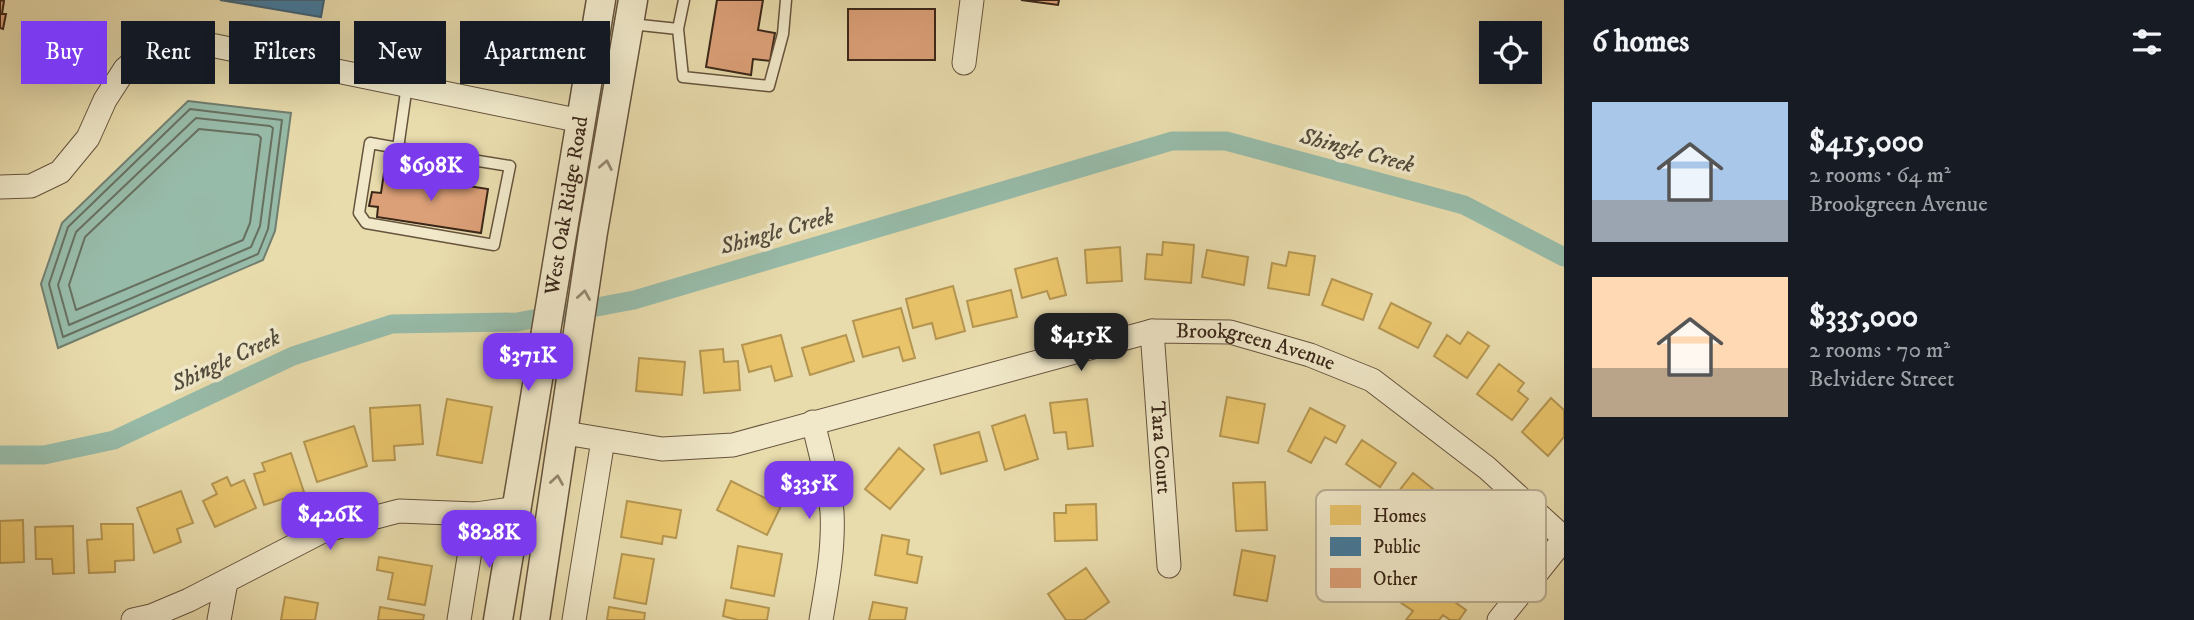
<!DOCTYPE html>
<html lang="en">
<head>
<meta charset="utf-8">
<style>
  :root { --surface:#171b24; --page:#242831; --text:#f1f3f6; --muted:#9ea1a6; --accent:#7c3aed }
  body { margin:0; font-family:"IM FELL DW Pica",serif; background:var(--page); color:var(--text); height:100vh; display:flex; flex-direction:column; font-size:26px; white-space:nowrap }
  * { box-sizing:border-box; margin:0 }
  p { font-size:23px; color:var(--muted) }
  .icon { flex:none; width:38px; height:38px; fill:none; stroke:currentColor; stroke-width:2; stroke-linecap:round; stroke-linejoin:round }
  .map { position:relative; flex:1; overflow:hidden }
  .sheet { display:flex; flex-direction:column; background:var(--surface); width:630px }
  .sheet>* { flex:none }
  .guide { position:absolute; left:21px; top:21px; width:665px; height:63px; display:flex; gap:14px }
  .controls { position:absolute; left:1479px; top:21px; display:grid; gap:14px }
  .controls a { display:grid; place-items:center; width:63px; height:63px; border-radius:0px; background:var(--surface); box-shadow:0 7px 28px #0002; font-size:35px }
  .price { position:absolute; translate:-50% -60px; padding:0 16px; border-radius:14px; background:var(--accent); color:#fff; font-size:23px; line-height:46px; filter:drop-shadow(0 2px 4px #0008) }
  .price::after { content:''; position:absolute; left:50%; top:42px; width:21px; height:16px; margin-left:-10px; background:inherit; clip-path:polygon(0 0,100% 0,50% 100%) }
  .price.selected { background:#222; color:#fff }
  ul { padding:0; list-style:none }
  li { display:flex; align-items:center; gap:21px; height:175px; padding:0 28px }
  li span { display:grid; place-items:center; flex:none; width:196px; height:140px; border-radius:0px; color:#555 }
  li>.icon { margin-inline-start:auto }
  span .icon { width:84px; height:84px; fill:#fffc; stroke-width:1 }
  li b { font-size:30px }
  h2 { display:flex; justify-content:space-between; align-items:center; height:84px; padding:0 28px; font-size:30px }
  .pill { padding:0 24px; border-radius:0px; background:var(--surface); box-shadow:0 7px 28px #0002; font-size:24px; line-height:63px }
  .pill.selected { background:var(--accent); color:#fff }
  main { display:flex; flex:1; min-height:0 }
  .map>svg:first-child { display:block }
  .water { fill:#97bba9; stroke:#727f6f; stroke-width:2 }
  .homes { fill:#e9c46a; stroke:#b49551; stroke-width:2 }
  .public { fill:#457b9d; stroke:#426275; stroke-width:2 }
  .lines { fill:none; stroke-linecap:round; stroke-linejoin:round }
  .shore { stroke:#687060; stroke-width:2 }
  .canal { stroke:#97bba9; stroke-width:19 }
  .building { fill:#dca078; stroke:#3a2618; stroke-width:2 }
  .service-casing { stroke:#66533d; stroke-width:13 }
  .minor-casing { stroke:#66533d; stroke-width:25 }
  .tertiary-casing { stroke:#66533d; stroke-width:31 }
  .service { stroke:#f0e8c9; stroke-width:10 }
  .minor { stroke:#f0e8c9; stroke-width:23 }
  .tertiary { stroke:#f0e8c9; stroke-width:28 }
  .oneway { stroke:#958770 }
  .labels { text-anchor:middle; dominant-baseline:central; stroke-width:7; stroke-linejoin:round; paint-order:stroke }
  .street-label { font-size:21px; fill:#3a2618; stroke:#f0e8c9 }
  .water-label { font-size:23px; font-style:italic; fill:#514b3c; stroke:#f0e8c9 }
  .key { fill:#f0e8c9; stroke:#b9ae94; stroke-width:2 }
  .key-label { font-size:19px; fill:#3a2618 }
</style>
</head>
<body>
<main>
<div class="map">
<svg width="1564" height="620" viewBox="0 0 1564 620">
  <rect width="100%" height="100%" fill="#e8dbac"/>
  <filter id="stains"><feTurbulence type="fractalNoise" baseFrequency=".00286" numOctaves="4"/><feColorMatrix values="0 0 0 0 .2 0 0 0 0 .09 0 0 0 0 .02 0 0 0 .5 -.17"/></filter>
  <radialGradient id="worn" r=".72"><stop offset=".6" stop-color="#630" stop-opacity="0"/><stop offset="1" stop-color="#630" stop-opacity=".3"/></radialGradient>
  <path class="water" d="M 188,101 L 291,113 L 275,231 L 263,260 L 58,348 L 41,284 L 62,223 Z"/>
  <path class="homes" d="M 1163,242 L 1194,245 L 1191,283 L 1145,279 L 1147,254 L 1162,255 Z
    M 1120,247 L 1122,281 L 1087,283 L 1085,250 Z
    M 1207,250 L 1248,257 L 1244,285 L 1202,277 Z
    M 1289,252 L 1315,256 L 1309,295 L 1268,288 L 1272,263 L 1286,266 Z
    M 1057,258 L 1066,295 L 1050,299 L 1047,291 L 1022,298 L 1015,269 Z
    M 1332,279 L 1372,294 L 1363,320 L 1322,305 Z
    M 953,286 L 965,331 L 936,339 L 932,323 L 913,328 L 906,299 Z
    M 1011,290 L 1017,317 L 973,327 L 967,301 Z
    M 1391,303 L 1431,323 L 1418,348 L 1379,328 Z
    M 901,308 L 915,358 L 903,361 L 899,347 L 863,357 L 853,321 Z
    M 1468,332 L 1489,346 L 1467,378 L 1434,356 L 1447,335 L 1460,344 Z
    M 781,335 L 792,376 L 775,381 L 771,366 L 749,372 L 742,345 Z
    M 846,335 L 854,361 L 810,375 L 802,348 Z
    M 723,349 L 724,362 L 738,361 L 740,390 L 704,393 L 700,351 Z
    M 639,358 L 685,362 L 682,395 L 636,391 Z
    M 1499,364 L 1524,383 L 1518,391 L 1528,399 L 1512,420 L 1477,394 Z
    M 1227,397 L 1265,404 L 1258,443 L 1220,436 Z
    M 1551,398 L 1564,410 L 1564,437 L 1548,456 L 1522,432 Z
    M 447,399 L 492,407 L 482,463 L 437,455 Z
    M 1087,399 L 1093,446 L 1068,449 L 1066,432 L 1054,433 L 1050,403 Z
    M 420,405 L 423,444 L 394,446 L 395,460 L 373,461 L 370,408 Z
    M 1310,408 L 1345,426 L 1336,443 L 1325,437 L 1311,463 L 1288,451 Z
    M 1025,415 L 1038,459 L 1005,470 L 992,426 Z
    M 354,426 L 367,466 L 317,482 L 304,442 Z
    M 979,432 L 987,461 L 941,474 L 934,445 Z
    M 1362,440 L 1396,463 L 1380,487 L 1346,464 Z
    M 899,448 L 924,469 L 890,509 L 865,489 Z
    M 291,453 L 304,492 L 264,505 L 254,474 L 265,471 L 262,463 Z
    M 1413,473 L 1447,500 L 1435,516 L 1423,507 L 1411,523 L 1388,505 Z
    M 227,477 L 231,486 L 244,480 L 256,508 L 215,527 L 203,501 L 217,494 L 212,484 Z
    M 731,481 L 781,506 L 767,535 L 717,510 Z
    M 1265,482 L 1267,530 L 1236,531 L 1233,483 Z
    M 181,491 L 193,523 L 177,529 L 181,542 L 154,553 L 137,508 Z
    M 627,501 L 681,510 L 676,538 L 663,536 L 662,544 L 621,537 Z
    M 1096,504 L 1097,540 L 1055,541 L 1054,513 L 1066,513 L 1066,505 Z
    M 23,520 L 24,562 L 0,563 L 0,521 Z
    M 101,524 L 133,524 L 134,560 L 115,561 L 115,572 L 89,573 L 87,540 L 102,539 Z
    M 73,526 L 74,573 L 53,574 L 52,559 L 36,559 L 35,527 Z
    M 882,535 L 909,540 L 907,554 L 922,557 L 917,583 L 875,575 Z
    M 738,546 L 782,554 L 774,596 L 731,588 Z
    M 1242,550 L 1275,556 L 1267,601 L 1234,595 Z
    M 622,554 L 654,559 L 646,604 L 614,598 Z
    M 379,557 L 432,566 L 425,605 L 388,599 L 393,573 L 377,570 Z
    M 1086,568 L 1109,602 L 1084,620 L 1066,620 L 1048,594 Z
    M 1399,578 L 1423,593 L 1429,584 L 1466,610 L 1459,620 L 1450,620 L 1443,615 L 1439,620 L 1406,620 L 1413,611 L 1388,594 Z
    M 285,597 L 318,603 L 315,620 L 281,620 Z
    M 726,600 L 769,608 L 767,620 L 738,620 L 723,616 Z
    M 873,602 L 907,608 L 905,620 L 869,620 Z
    M 380,607 L 424,615 L 423,620 L 378,620 Z
    M 609,607 L 645,613 L 644,620 L 607,620 Z"/>
  <path class="public" d="M 220,0 L 324,0 L 321,17 Z"/>
  <g class="lines">
    <path class="shore" d="M 190,109 L 282,120 L 268,229 L 258,254 L 63,337 L 49,284 L 68,227 Z
      M 196,118 L 270,126 L 273,128 L 260,226 L 251,247 L 69,325 L 58,285 L 76,232 Z
      M 199,129 L 258,135 L 261,138 L 250,223 L 243,240 L 76,310 L 69,285 L 85,237 Z"/>
    <path class="canal" d="M 0,455 L 44,455 L 114,440 L 293,356 L 392,324 L 517,322 L 634,300 L 1172,141 L 1226,141 L 1464,205 L 1564,257"/>
  </g>
  <path class="building" d="M 0,0 L 4,1 L 2,14 L 6,14 L 3,29 L 0,28 Z
    M 717,0 L 763,0 L 758,30 L 775,33 L 770,61 L 753,59 L 751,75 L 706,67 Z
    M 1021,0 L 1059,0 L 1058,5 Z
    M 848,9 L 935,9 L 935,60 L 848,60 Z
    M 384,173 L 488,189 L 481,233 L 377,217 L 378,207 L 369,206 L 372,192 L 381,193 Z"/>
  <g class="lines">
    <defs>
      <path id="service" d="M 631,24 L 678,29 L 684,0
        M 678,29 L 683,77 L 769,86 L 783,34 L 786,0
        M 398,148 L 370,143 L 359,213 L 366,223 L 494,245 L 510,166 L 398,148 L 407,85"/>
      <g id="minor">
        <path d="M 964,63 L 972,0"/>
        <path d="M 0,187 L 31,186 L 60,172 L 88,138 L 105,100 L 125,69 L 153,44 L 186,40 L 581,121"/>
        <path id="s1" d="M 1152,331 L 1169,566"/>
        <path d="M 813,422 C 820,452 829,482 832,512 C 834,548 827,585 821,620"/>
        <path id="s2" d="M 565,433 L 662,449 L 733,445 L 1152,331 L 1230,332 L 1310,355 L 1372,380 L 1487,468 L 1564,538"/>
        <path d="M 133,620 L 151,616 L 189,600 L 323,531 L 399,511 L 476,514 L 517,508"/>
        <path d="M 219,620 L 226,582"/>
        <path d="M 459,620 L 476,514"/>
        <path d="M 574,620 L 603,440"/>
        <path d="M 1499,620 L 1564,539"/>
      </g>
      <g id="tertiary">
        <path id="s3" d="M 498,620 L 601,0"/>
        <path d="M 535,620 L 593,232 L 633,0"/>
      </g>
    </defs>
    <use href="#service" class="service-casing"/>
    <use href="#minor" class="minor-casing"/>
    <use href="#tertiary" class="tertiary-casing"/>
    <use href="#service" class="service"/>
    <use href="#minor" class="minor"/>
    <use href="#tertiary" class="tertiary"/>
  </g>
  <defs><path id="oneway-chevron" d="M-2-3.5L2.5 0L-2 3.5" fill="none" stroke-width="1.6" stroke-linecap="round" stroke-linejoin="round" transform="scale(1.75)"/></defs>
  <g class="oneway">
    <use href="#oneway-chevron" transform="translate(606 165) rotate(-79)"/>
    <use href="#oneway-chevron" transform="translate(584 295) rotate(-81)"/>
    <use href="#oneway-chevron" transform="translate(557 480) rotate(-81)"/>
  </g>
  <g class="labels">
    <g class="street-label">
      <text stroke="none"><textPath href="#s3" startOffset="420">West Oak Ridge Road</textPath></text>
      <text stroke="none"><textPath href="#s2" startOffset="709">Brookgreen Avenue</textPath></text>
      <text stroke="none"><textPath href="#s1" startOffset="117">Tara Court</textPath></text>
    </g>
    <g class="water-label">
      <text transform="translate(1357 151) rotate(15)">Shingle Creek</text>
      <text transform="translate(777 232) rotate(-16)">Shingle Creek</text>
      <text transform="translate(226 361) rotate(-25)">Shingle Creek</text>
    </g>
  </g>
  <rect x="1316" y="490" width="230" height="112" rx="10" class="key"/>
  <rect x="1330" y="505" width="31" height="20" fill="#e9c46a"/>
  <rect x="1330" y="537" width="31" height="19" fill="#457b9d"/>
  <rect x="1330" y="568" width="31" height="20" fill="#dca078"/>
  <g class="key-label">
    <text x="1373" y="522">Homes</text>
    <text x="1373" y="553">Public</text>
    <text x="1373" y="585">Other</text>
  </g>
  <rect width="100%" height="100%" filter="url(#stains)"/>
  <rect width="100%" height="100%" fill="url(#worn)"/>
</svg>
<div class="controls">
<a><svg class="icon" aria-label="locate" viewBox="0 0 24 24"><circle cx="12" cy="12" r="6"/><path d="M12 2v4M12 18v4M2 12h4M18 12h4"/></svg></a>
</div>
<b class="price" style="left:431px;top:203px">$698K</b>
<b class="price selected" style="left:1081px;top:373px">$415K</b>
<b class="price" style="left:528px;top:393px">$371K</b>
<b class="price" style="left:809px;top:521px">$335K</b>
<b class="price" style="left:330px;top:552px">$426K</b>
<b class="price" style="left:489px;top:570px">$828K</b>
<div class="guide">
<a class="pill selected">Buy</a>
<a class="pill">Rent</a>
<a class="pill">Filters</a>
<a class="pill">New</a>
<a class="pill">Apartment</a>
</div>
</div>
<section class="sheet">
<h2>6 homes<svg class="icon" aria-label="filters" viewBox="0 0 24 24"><path d="M4 7h16M4 17h16"/><circle cx="9" cy="7" r="2"/><circle cx="15" cy="17" r="2"/></svg></h2>
<ul>
<li><span style="background:linear-gradient(#a9c7e8 70%,#9aa5b1 0)"><svg class="icon" aria-label="home" viewBox="0 0 24 24"><path d="M3 11l9-7 9 7M6 9v11h12V9"/></svg></span><div><b>$415,000</b><p>2 rooms · 64 m²</p><p>Brookgreen Avenue</p></div></li>
<li><span style="background:linear-gradient(#ffd9b3 65%,#b9a48a 0)"><svg class="icon" aria-label="home" viewBox="0 0 24 24"><path d="M3 11l9-7 9 7M6 9v11h12V9"/></svg></span><div><b>$335,000</b><p>2 rooms · 70 m²</p><p>Belvidere Street</p></div></li>
</ul>
</section>
</main>
</body>
</html>
